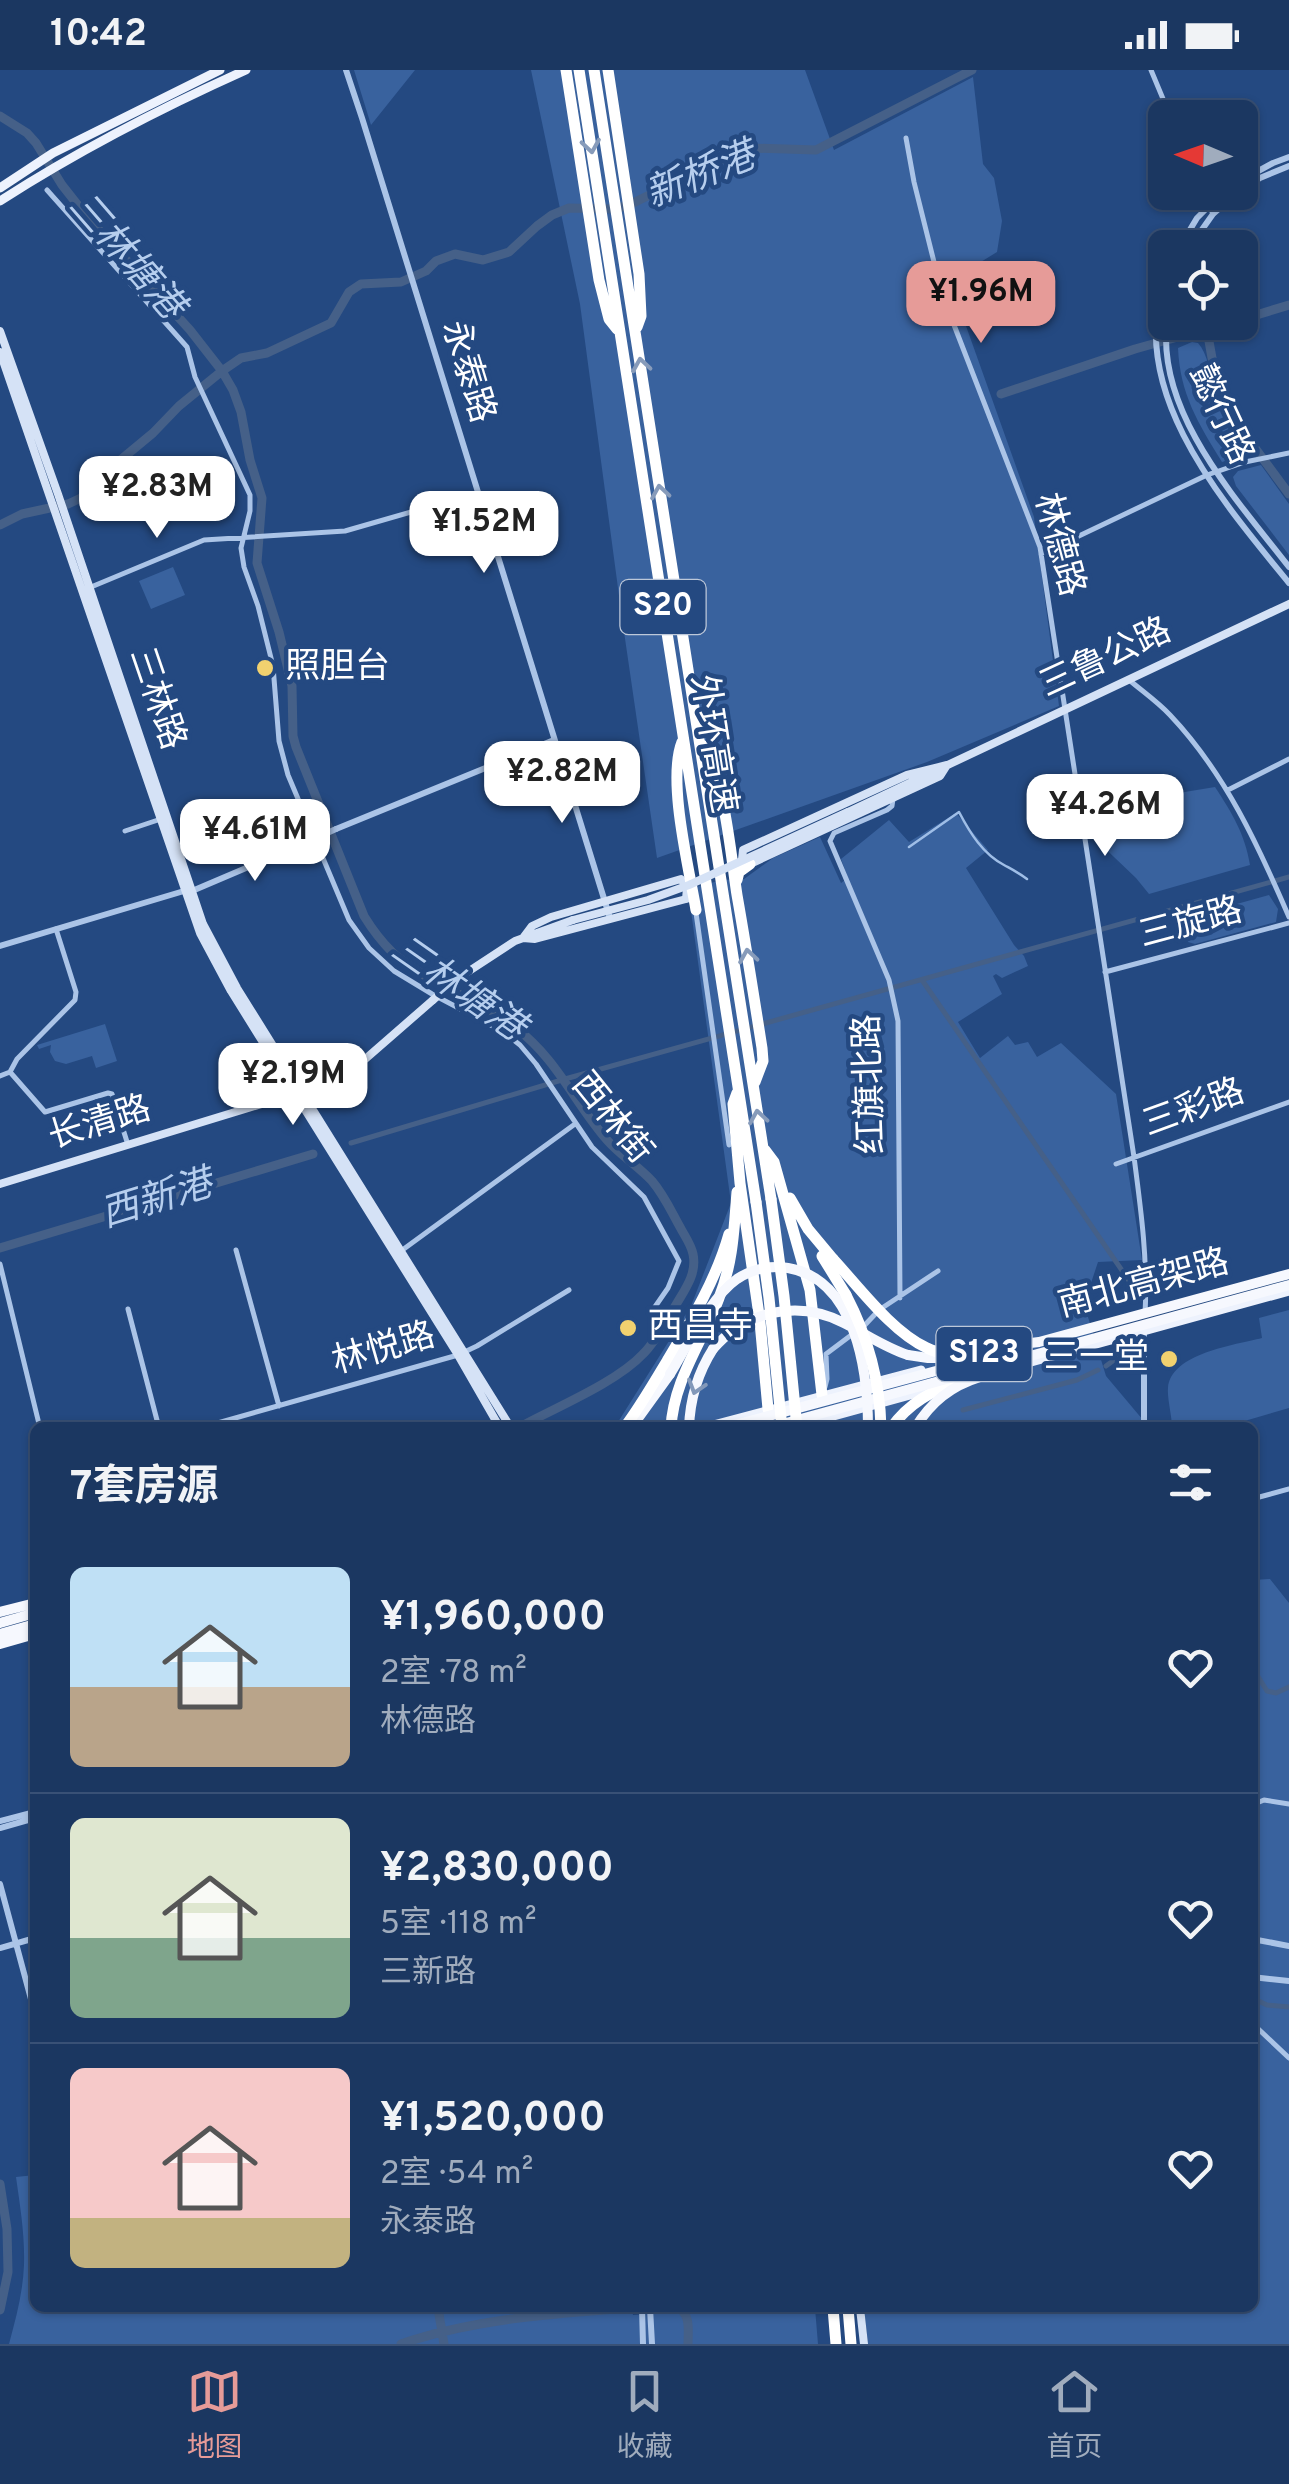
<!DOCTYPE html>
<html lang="zh">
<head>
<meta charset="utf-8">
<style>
  :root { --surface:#1b3761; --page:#28426a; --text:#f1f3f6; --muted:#a0acbd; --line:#395176; --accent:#e69b98 }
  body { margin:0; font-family:Overpass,"Noto Sans SC",sans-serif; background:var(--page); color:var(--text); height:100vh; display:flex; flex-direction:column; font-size:38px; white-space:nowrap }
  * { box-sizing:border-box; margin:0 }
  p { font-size:32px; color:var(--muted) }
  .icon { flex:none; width:55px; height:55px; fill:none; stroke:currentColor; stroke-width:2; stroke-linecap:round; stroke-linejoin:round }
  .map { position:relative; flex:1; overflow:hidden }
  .details { position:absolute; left:30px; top:1352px; width:1228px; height:890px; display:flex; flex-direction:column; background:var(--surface); border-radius:15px; box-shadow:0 2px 8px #0004,0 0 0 2px var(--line) }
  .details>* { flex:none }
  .needle { width:65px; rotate:272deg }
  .tools { position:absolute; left:1148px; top:30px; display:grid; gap:20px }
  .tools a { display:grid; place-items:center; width:110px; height:110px; border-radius:15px; background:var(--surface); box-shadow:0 2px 8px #0004,0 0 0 2px var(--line); font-size:50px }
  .price { position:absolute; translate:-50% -85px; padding:0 22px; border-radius:20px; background:#fff; color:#222; font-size:32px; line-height:65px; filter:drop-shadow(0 2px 5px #0008) }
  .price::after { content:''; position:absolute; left:50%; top:60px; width:30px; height:22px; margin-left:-15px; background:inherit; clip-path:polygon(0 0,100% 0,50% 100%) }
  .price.active { background:var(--accent); color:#111 }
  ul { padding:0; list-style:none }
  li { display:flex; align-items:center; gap:30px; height:250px; padding:0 40px }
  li+li { border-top:2px solid var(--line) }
  li span { display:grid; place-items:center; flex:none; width:280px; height:200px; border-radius:15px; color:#555 }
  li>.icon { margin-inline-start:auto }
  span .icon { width:120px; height:120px; fill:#fffc; stroke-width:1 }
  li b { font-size:42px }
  h2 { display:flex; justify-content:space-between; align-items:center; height:120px; padding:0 40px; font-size:42px }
  .status { display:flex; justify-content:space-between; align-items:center; height:70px; padding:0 50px; background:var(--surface); direction:ltr }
  .status svg { height:28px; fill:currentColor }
  .dock { display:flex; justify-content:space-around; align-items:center; height:140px; border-top:2px solid var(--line); background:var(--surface); font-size:28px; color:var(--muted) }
  .dock a { display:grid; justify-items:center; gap:5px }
  .dock .active { color:var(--accent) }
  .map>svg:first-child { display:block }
  .green { fill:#39629e }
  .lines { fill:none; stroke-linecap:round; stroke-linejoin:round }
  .stream { stroke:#9fbee7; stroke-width:2.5 }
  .canal { stroke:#456088; stroke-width:5 }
  .river { stroke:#456088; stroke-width:9 }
  .minor { stroke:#abc4e7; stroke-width:5 }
  .tertiary { stroke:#abc4e7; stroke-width:6 }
  .secondary { stroke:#d5e2f6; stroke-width:8 }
  .primary { stroke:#edf2fd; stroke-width:9 }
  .trunk { stroke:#f6f8fe; stroke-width:10 }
  .motorway { stroke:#fff; stroke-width:11 }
  .tertiary-bridge { stroke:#abc4e7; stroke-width:6 }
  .secondary-bridge { stroke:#d5e2f6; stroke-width:8 }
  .trunk-bridge { stroke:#f6f8fe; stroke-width:10 }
  .motorway-bridge { stroke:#fff; stroke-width:11 }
  .oneway { stroke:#879bba }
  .oneway2 { stroke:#8298b9 }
  .poi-dot { fill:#f1d16f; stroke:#244981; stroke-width:4 }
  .labels { text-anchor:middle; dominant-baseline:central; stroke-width:9; stroke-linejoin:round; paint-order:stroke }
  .shield { fill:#244981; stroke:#bdc8d9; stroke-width:2.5 }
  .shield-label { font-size:32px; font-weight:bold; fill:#fff }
  .street-label { font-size:35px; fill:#fff; stroke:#244981 }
  .poi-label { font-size:35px; fill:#fff; stroke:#244981; text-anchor:start }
  .water-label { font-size:38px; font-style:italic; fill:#b6ceee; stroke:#244981 }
</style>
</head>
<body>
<div class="status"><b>10:42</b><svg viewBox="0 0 49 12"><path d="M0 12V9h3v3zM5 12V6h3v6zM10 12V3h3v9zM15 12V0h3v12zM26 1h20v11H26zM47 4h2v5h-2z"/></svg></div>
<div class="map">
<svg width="1289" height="2274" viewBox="0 0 1289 2274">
  <rect width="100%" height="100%" fill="#244981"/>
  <path class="green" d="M 354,0 L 415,0 L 371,55 Z
    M 531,0 L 805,0 L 834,80 L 973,7 L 983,94 L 994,108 L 1002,151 L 997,182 L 950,211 L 1034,447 L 1059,636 L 927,692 L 657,788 L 622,548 L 580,234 Z
    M 1192,272 L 1198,273 C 1208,284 1210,304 1215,318 C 1224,342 1236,363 1249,384 L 1222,392 C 1198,353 1180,324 1178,278 Z
    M 1261,395 L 1289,434 L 1289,485 L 1236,416 L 1233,407 L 1238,401 Z
    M 173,497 L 185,525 L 151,539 L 139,511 Z
    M 1215,717 C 1232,743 1245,764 1250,795 L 1149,824 L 1136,808 L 1093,767 L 1105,766 L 1103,750 L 1114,749 L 1112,734 Z
    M 956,743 L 988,780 L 966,798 L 1014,875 L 1024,886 L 1028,896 L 1002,908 L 996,904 L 993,906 L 1002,924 L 958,952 L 980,988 L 1008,966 L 1015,975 L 1028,972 L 1037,987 L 1061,973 L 1116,1024 L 1142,1190 L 1098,1192 L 1084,1234 L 1106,1306 L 1143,1350 L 1132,1358 L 619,1358 L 618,1352 L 691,1236 L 731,1133 L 688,819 L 722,810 L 744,809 L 773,788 L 820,767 L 841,813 L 848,808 L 841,789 L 889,750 L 909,772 Z
    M 1269,825 L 1278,839 L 1276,852 L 1195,874 L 1188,872 L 1183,849 Z
    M 105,954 L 117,991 L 96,998 L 92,986 L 66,994 L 55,991 L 50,982 L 51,975 L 39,979 L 37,975 Z
    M 1289,1240 L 1289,1338 L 1224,1357 L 1172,1357 C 1172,1346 1167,1328 1168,1318 C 1171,1283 1235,1275 1262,1268 L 1259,1248 Z
    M 1270,1509 L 1289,1533 L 1289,2274 L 868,2274 L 864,2238 L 1252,2238 L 1252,1510 Z
    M 35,2105 L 35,2238 L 632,2238 L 633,2245 L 674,2242 L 690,2238 L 815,2238 L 818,2274 L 9,2274 C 16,2248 23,2222 24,2195 C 25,2165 20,2136 16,2107 Z"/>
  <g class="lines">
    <path class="stream" d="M 909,777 L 959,742 C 970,763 983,784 1004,795 C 1013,800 1019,803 1027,809"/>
    <path class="canal" d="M 922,910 L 1141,1228
      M 351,1073 L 565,1009 L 1289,807
      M 1106,1296 L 1137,1273
      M 963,1340 L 1077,1310 L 1098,1300
      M 1252,1597 L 1267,1621 L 1276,1623 L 1289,1617
      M 1252,1928 L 1267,1935 L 1289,1937"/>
    <path class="river" d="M 0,46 L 27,63 L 36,73 L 62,115 L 88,148 L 190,260 L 222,301 L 233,320 L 241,342 L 250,390 L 262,428 L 257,493 L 279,562 L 292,616 L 293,666 L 296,677 L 364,846 C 372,859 381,871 392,882 C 428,914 477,929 516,958 C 557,989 574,1032 607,1070 C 620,1085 638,1096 652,1111 C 664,1125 671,1141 680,1157 C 684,1165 691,1174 693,1184 C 697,1203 686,1218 677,1233 C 666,1251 657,1270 643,1284 C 616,1313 554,1338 518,1358
      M 1240,250 L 1289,235
      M 1207,260 L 1212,288 L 1235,351 L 1289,424
      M 1001,324 L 1135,279 L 1231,252
      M 0,455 L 22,444 L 68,434 L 81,428 L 112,397 L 153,363 L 179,336 L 222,301 L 241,288 L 267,283 L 331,253 L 349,222 L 361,214 L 401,212 L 426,201 L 436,191 L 455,184 L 483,190 L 509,182 L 537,156 L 552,145 L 569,138 L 612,139 L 627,136 L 729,86 L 751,78 L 816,80 L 972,0
      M 0,1178 L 313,1084
      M 0,2114 L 7,2159 L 8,2202 L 0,2240
      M 438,2238 L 444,2274
      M 679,2238 C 691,2246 688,2261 688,2274
      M 401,2274 C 473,2249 552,2244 628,2238"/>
    <path class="minor" d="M 1151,0 L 1171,48
      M 906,68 L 914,112 L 942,224 L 1040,477 L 1134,1087 C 1141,1140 1148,1191 1145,1244
      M 47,120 L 187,277 L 195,307 L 250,425 L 250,441 L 241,478 L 244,497 L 258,536 L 273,596 L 279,671 L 288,705 L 349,850 L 369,878 L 394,901 L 432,924 L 502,961 L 520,975 L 536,994 L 592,1077 L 644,1127 L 679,1191 L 668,1218 L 650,1244
      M 1203,122 L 1213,144
      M 1041,484 L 1207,405 L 1245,392 L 1289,383
      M 91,517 L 204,470 L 345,461 L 477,423
      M 1128,609 C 1142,621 1158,632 1170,645 C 1225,703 1258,775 1289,847
      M 1228,720 L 1289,689
      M 893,729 L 892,736 L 887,740 L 834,763 L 830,771 L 889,910 L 898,951 L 900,1228
      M 125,761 L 161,749
      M 696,843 L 729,1075
      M 1105,902 L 1289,853
      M 10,1002 L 17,989 L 75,930 L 76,922 L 56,859
      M 0,1006 L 10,1002 L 45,1042 L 108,1023 L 112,1024 L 128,1075
      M 1116,1094 L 1289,1032
      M 236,1180 L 279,1336
      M 401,1181 L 575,1054
      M 0,1194 L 40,1358
      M 128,1239 L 159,1358
      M 863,1257 L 879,1240 L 938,1201
      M 825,1317 L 827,1309 L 826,1284 L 854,1263
      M 200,1358 L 458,1285 L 477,1276 L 569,1220
      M 1252,1429 L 1289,1419
      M 1252,1735 L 1264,1730 L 1289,1734
      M 1252,1953 L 1289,1988"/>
    <path class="tertiary" d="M 346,0 L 362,48 L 610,848
      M 1240,111 L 1273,93 L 1289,87
      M 1240,121 L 1260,108 L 1289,96
      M 1179,178 L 1197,148 L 1223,122
      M 1189,178 L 1213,144 L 1238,122
      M 1165,210 C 1125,321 1224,433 1289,513
      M 1167,252 C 1156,343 1238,431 1289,497
      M 336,759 L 554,670
      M 0,876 L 184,821 L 192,821 L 305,773
      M 1144,1261 L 1144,1358
      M 0,1751 L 35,1742
      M 0,1758 L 35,1748
      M 0,1814 L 35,1944
      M 1252,1869 L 1289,1876
      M 0,1878 L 35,1868
      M 1252,1907 L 1289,1911
      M 642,2238 L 643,2274
      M 650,2238 L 652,2274"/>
    <path class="secondary" d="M 0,261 L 58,424 L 203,854 L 237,918 L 511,1358
      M 0,282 L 200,863 L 231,921 L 458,1285 L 500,1358
      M 947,695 L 940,706 L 750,794 L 742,790 L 743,780 L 754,775 L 907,705 Z
      M 848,742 L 1289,534
      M 523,868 L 532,856 L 551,847 L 681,809 L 687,818 L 686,829
      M 523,868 L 535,869 L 686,829
      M 460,907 L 515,871 L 573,850
      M 0,1114 L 294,1024 L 334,1007 L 363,991 L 433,930
      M 860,2238 L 864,2274"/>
    <path class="primary" d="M 0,118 L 53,83 L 220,0
      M 0,131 C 78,81 161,38 246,0
      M 976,1307 L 1289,1221
      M 702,1358 L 921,1300
      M 790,1358 L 932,1319"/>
    <path class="trunk" d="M 908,1285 L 928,1288 L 951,1288
      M 947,1298 L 1000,1283
      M 631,1358 L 670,1304
      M 689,1358 C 690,1329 697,1304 713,1279
      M 0,1542 L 35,1533
      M 0,1553 L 35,1543
      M 0,1564 L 35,1554
      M 0,1574 L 35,1564"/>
    <path class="motorway" d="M 566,0 L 599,210 L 609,249 L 617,259
      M 579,0 L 756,1132
      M 594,0 L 771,1129
      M 608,0 L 639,204 L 641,246 L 637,257
      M 682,672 C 667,710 689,798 696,840
      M 702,675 C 724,703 731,787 737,825 C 746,876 754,927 762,978 L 763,991 L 755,1012
      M 737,810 L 739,802 L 750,794
      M 737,1023 L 733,1034 L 740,1113 L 760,1252 L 768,1339
      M 765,1080 L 774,1092 L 810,1220 L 822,1325
      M 790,1128 L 808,1159 L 833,1189
      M 822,1186 L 846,1225
      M 624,1358 C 640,1337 653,1314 667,1291 C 691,1251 716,1210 729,1164
      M 671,1358 C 673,1311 703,1271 719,1228 C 733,1193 734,1159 737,1122
      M 891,1358 C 909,1333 932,1320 961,1312
      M 833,2238 L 836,2274
      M 848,2238 L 851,2274"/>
    <path class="tertiary-bridge" d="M 305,773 L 336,759"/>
    <path class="secondary-bridge" d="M 573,850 L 648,830 L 689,815 L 848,742
      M 433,930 L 460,907"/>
    <path class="trunk-bridge" d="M 713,1279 C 746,1241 798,1229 844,1253 C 866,1264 884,1277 908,1285
      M 966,1286 L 1014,1275 L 1039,1272 L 1289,1204
      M 670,1304 C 688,1275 710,1228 737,1209 C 752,1199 771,1195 788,1198 C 856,1209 868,1302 868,1358
      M 724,1358 L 947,1298
      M 768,1358 L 1289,1215
      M 915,1358 C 931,1332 951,1316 980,1307"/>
    <path class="motorway-bridge" d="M 771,1129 L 784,1226 L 797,1358
      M 756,1132 L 769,1228 L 782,1358
      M 833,1189 C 859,1217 892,1262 927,1278 C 939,1284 953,1285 966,1286
      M 846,1225 C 868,1267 880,1310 881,1358"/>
  </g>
  <defs><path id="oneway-chevron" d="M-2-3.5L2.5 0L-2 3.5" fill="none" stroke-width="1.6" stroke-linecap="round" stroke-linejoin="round" transform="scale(2.5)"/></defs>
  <g class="oneway">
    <use href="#oneway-chevron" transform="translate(591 76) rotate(81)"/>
    <use href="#oneway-chevron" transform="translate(641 295) rotate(-99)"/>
    <use href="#oneway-chevron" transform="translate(660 422) rotate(-99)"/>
    <use href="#oneway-chevron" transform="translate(748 886) rotate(-99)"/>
    <use href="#oneway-chevron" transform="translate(758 1047) rotate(-99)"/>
  </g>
  <use class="oneway2" href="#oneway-chevron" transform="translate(696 1317) rotate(107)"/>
  <g class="poi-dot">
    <circle cx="265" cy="598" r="10"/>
    <circle cx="628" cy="1258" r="10"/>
    <circle cx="1169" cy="1289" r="10"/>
  </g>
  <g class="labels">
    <g class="shield">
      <rect x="620.5" y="510" width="85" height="54" rx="8"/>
      <rect x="936.5" y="1257" width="95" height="54" rx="8"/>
    </g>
    <g class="shield-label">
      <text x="663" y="537">S20</text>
      <text x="984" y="1284">S123</text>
    </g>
    <g class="street-label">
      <text transform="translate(467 302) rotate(73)">永泰路</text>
      <text transform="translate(1220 345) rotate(65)">懿行路</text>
      <text transform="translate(1058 475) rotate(75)">林德路</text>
      <text transform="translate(1106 589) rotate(-25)">三鲁公路</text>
      <text transform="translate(156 629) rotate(71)">三林路</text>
      <text transform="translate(712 674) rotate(81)">外环高速</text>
      <text transform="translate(1191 854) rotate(-15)">三旋路</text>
      <text transform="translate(871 1014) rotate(-92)">红旗北路</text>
      <text transform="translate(1194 1039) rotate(-20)">三彩路</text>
      <text transform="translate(611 1049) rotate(51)">西林街</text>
      <text transform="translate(100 1054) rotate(-17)">长清路</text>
      <text transform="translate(1144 1215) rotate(-15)">南北高架路</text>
      <text transform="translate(384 1280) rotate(-16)">林悦路</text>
    </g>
    <g class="poi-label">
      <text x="285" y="598">照胆台</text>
      <text x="648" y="1258">西昌寺</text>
      <text x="1149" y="1289" text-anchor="end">三一堂</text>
    </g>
    <g class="water-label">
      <text transform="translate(701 107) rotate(-22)">新桥港</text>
      <text transform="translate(125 187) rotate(49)">三林塘港</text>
      <text transform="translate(457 920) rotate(35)">三林塘港</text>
      <text transform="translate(157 1131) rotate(-17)">西新港</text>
    </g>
  </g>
</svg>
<div class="tools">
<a><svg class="needle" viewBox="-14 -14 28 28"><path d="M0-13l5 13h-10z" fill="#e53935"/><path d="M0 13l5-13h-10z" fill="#a0acbd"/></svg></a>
<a><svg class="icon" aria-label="locate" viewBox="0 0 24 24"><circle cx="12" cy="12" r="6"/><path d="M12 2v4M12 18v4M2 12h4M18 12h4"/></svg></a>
</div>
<b class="price active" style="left:981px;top:276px">¥1.96M</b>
<b class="price" style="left:157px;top:471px">¥2.83M</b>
<b class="price" style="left:484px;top:506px">¥1.52M</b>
<b class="price" style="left:562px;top:756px">¥2.82M</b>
<b class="price" style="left:1105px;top:789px">¥4.26M</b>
<b class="price" style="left:255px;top:814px">¥4.61M</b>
<b class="price" style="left:293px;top:1058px">¥2.19M</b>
<section class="details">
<h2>7套房源<svg class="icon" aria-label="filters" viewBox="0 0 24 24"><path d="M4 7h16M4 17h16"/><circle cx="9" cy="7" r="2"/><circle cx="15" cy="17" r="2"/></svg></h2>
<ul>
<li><span style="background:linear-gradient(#bfe0f5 60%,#b9a48a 0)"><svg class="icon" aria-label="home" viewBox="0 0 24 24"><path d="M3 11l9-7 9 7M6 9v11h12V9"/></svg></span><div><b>¥1,960,000</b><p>2室 · 78 m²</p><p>林德路</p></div><svg class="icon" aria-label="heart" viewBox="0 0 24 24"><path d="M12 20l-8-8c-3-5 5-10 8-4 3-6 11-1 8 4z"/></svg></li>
<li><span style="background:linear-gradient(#dfe7d0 60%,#7fa58c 0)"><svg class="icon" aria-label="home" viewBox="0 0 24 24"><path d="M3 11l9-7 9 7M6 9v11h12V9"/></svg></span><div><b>¥2,830,000</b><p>5室 · 118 m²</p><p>三新路</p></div><svg class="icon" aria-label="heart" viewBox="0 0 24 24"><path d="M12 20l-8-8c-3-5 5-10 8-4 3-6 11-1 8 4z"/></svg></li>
<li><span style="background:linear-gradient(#f6c9c9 75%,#c2b280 0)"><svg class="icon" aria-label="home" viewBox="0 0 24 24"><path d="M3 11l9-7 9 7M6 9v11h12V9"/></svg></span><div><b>¥1,520,000</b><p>2室 · 54 m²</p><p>永泰路</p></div><svg class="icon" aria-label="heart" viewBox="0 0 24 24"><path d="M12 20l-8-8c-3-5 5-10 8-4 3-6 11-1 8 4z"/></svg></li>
</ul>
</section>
</div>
<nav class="dock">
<a class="active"><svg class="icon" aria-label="map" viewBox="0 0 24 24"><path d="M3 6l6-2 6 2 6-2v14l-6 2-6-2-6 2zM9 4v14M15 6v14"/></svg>地图</a>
<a><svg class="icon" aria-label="saved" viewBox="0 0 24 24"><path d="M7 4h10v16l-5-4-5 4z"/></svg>收藏</a>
<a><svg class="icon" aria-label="home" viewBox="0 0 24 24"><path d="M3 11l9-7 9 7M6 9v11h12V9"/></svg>首页</a>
</nav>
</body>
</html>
